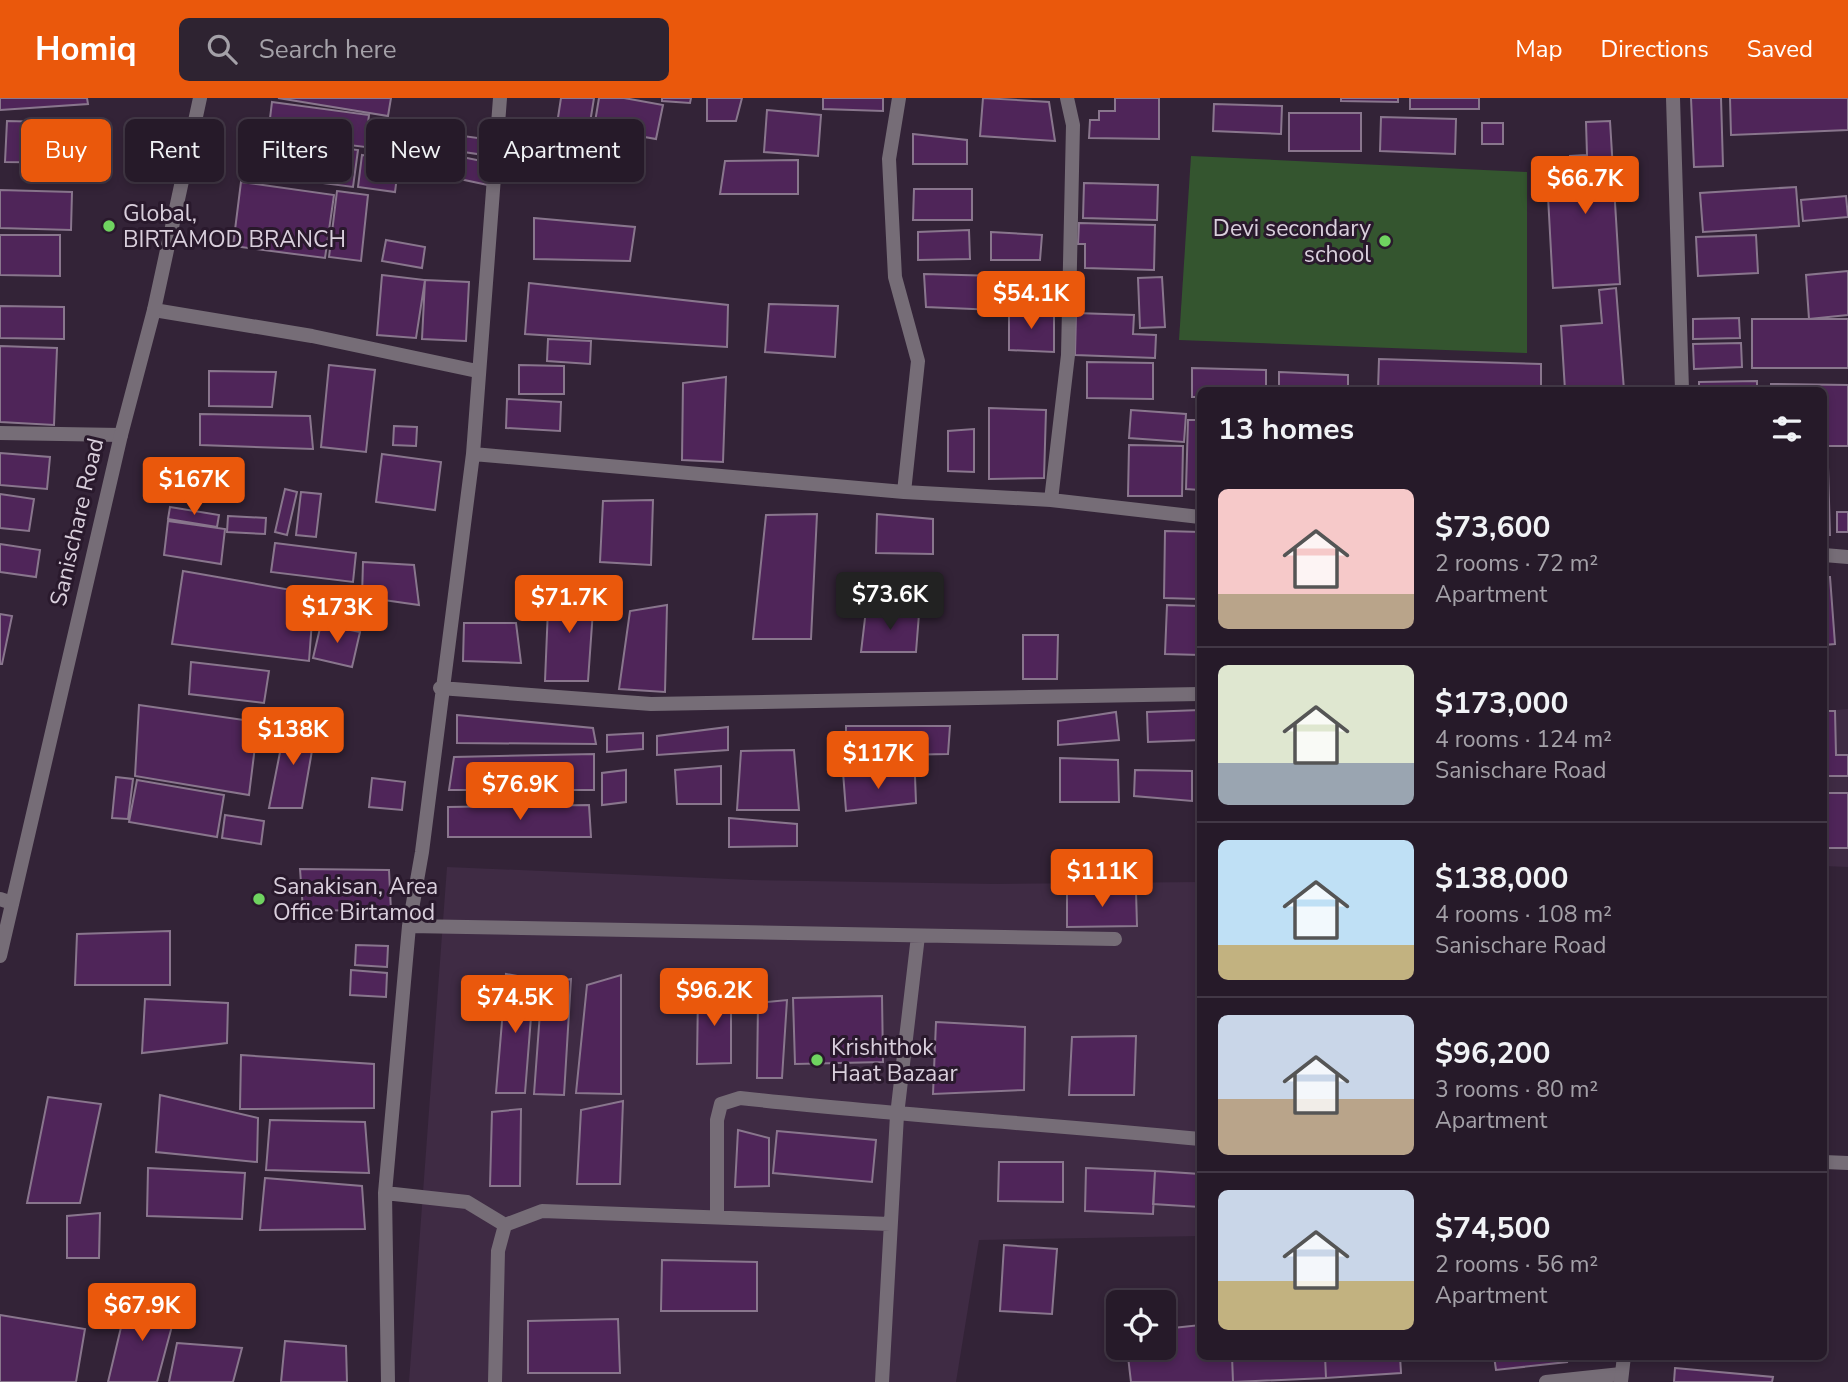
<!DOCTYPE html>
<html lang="en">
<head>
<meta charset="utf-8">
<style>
  :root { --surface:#261a29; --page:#2e2331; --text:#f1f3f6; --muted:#a4a1a8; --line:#423846; --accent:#ea580c }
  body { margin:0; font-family:"Nunito Sans",sans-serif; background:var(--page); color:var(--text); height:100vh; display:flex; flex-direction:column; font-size:26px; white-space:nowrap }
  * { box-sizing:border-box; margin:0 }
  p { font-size:23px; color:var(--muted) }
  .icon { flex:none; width:38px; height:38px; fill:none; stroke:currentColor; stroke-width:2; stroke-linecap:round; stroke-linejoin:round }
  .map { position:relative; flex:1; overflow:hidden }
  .side { position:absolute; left:1197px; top:289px; width:630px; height:973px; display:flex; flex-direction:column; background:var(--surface); border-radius:10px; box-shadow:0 4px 10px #0003,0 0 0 2px var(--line) }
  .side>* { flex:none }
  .hud { position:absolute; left:21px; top:21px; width:665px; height:63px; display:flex; gap:14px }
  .tools { position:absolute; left:1106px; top:1192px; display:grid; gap:14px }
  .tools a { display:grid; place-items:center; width:70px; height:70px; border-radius:10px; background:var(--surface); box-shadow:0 4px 10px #0003,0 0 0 2px var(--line); font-size:35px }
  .price { position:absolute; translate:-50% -60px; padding:0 16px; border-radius:7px; background:var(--accent); color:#fff; font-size:23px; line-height:46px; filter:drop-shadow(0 2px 4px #0008) }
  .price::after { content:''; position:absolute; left:50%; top:42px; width:21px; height:16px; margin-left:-10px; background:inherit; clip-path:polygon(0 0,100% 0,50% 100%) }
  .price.on { background:#222; color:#fff }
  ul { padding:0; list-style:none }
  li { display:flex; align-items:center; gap:21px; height:175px; padding:0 21px }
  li+li { border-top:2px solid var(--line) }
  li span { display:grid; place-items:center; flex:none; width:196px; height:140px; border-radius:10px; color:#555 }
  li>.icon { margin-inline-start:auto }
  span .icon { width:84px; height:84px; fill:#fffc; stroke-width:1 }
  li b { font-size:30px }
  h2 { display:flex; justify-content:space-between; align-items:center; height:84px; padding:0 21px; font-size:30px }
  .pill { padding:0 24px; border-radius:10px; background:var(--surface); box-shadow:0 4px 10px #0003,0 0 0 2px var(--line); font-size:24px; line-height:63px }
  .pill.on { background:var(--accent); color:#fff }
  header { display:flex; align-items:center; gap:42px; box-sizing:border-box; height:98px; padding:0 35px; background:var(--accent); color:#fff }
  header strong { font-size:33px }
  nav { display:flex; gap:38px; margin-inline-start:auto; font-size:24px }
  .search { width:490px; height:63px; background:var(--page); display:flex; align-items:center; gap:18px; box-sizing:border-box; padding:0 24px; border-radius:10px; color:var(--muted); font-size:26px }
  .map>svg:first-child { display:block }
  .built { fill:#3f2b44 }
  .green { fill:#34552f }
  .building { fill:#4f2559; stroke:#89768d; stroke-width:2 }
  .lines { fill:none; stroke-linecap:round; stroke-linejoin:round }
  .minor { stroke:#766d77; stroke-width:14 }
  .tertiary { stroke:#766d77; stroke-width:14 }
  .poi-dot { fill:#6fd360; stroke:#29192c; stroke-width:2.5 }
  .labels { text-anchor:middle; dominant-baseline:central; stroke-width:6; stroke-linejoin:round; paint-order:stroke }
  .poi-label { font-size:23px; fill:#d9cfdc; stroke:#29192c; text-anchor:start }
  .street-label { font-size:23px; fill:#d9cfdc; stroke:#29192c }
</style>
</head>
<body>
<header>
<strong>Homiq</strong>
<div class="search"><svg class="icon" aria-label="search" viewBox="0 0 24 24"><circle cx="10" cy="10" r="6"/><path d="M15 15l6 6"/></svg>Search here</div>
<nav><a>Map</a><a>Directions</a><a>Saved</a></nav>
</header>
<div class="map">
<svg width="1848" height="1284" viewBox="0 0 1848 1284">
  <rect width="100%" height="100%" fill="#332337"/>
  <path class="built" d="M 1848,611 L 1848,769 L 1824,768 L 1824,613 Z
    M 447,769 L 752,782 L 994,786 L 1200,784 L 1200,1138 L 979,1142 L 956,1284 L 409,1284 Z"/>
  <path class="green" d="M 1191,58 L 1527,74 L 1527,255 L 1179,242 Z"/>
  <path class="building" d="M 0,0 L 87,0 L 88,6 L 0,12 Z
    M 278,0 L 391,0 L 388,18 Z
    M 561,0 L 594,0 L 589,31 L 557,26 Z
    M 599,0 L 624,0 L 663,7 L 656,41 L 594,30 Z
    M 662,0 L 691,0 L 690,5 L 662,3 Z
    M 707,0 L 742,0 L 736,23 L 707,23 Z
    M 823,0 L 883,0 L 883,13 L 823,11 Z
    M 983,0 L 1049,4 L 1055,43 L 980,38 Z
    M 1115,0 L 1159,0 L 1159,41 L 1089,40 L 1090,22 L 1099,22 L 1099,13 L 1115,13 Z
    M 1341,0 L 1398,0 L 1398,4 L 1341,3 Z
    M 1410,0 L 1479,0 L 1479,11 L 1410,11 Z
    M 1691,0 L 1721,0 L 1723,68 L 1694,69 Z
    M 1730,0 L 1848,0 L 1848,32 L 1731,37 Z
    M 272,4 L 369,17 L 365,49 L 268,37 Z
    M 1214,6 L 1282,8 L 1281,36 L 1213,33 Z
    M 767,12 L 821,17 L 818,58 L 764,54 Z
    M 1289,15 L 1361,15 L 1361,53 L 1289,53 Z
    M 1381,19 L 1456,21 L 1455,56 L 1380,53 Z
    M 7,23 L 87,25 L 87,65 L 5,64 Z
    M 1610,23 L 1620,186 L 1553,190 L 1547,80 L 1571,79 L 1570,58 L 1587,57 L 1586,24 Z
    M 1482,25 L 1503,25 L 1503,46 L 1482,46 Z
    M 411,31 L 493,42 L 491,58 L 409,46 Z
    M 557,32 L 581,34 L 578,66 L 555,64 Z
    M 913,36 L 967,42 L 967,66 L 913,66 Z
    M 265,40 L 358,52 L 353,89 L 260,77 Z
    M 407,48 L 492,65 L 488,87 L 403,69 Z
    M 362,57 L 399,62 L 395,94 L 358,89 Z
    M 798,62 L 798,96 L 720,96 L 725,63 Z
    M 241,84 L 334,97 L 325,160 L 233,148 Z
    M 1084,85 L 1158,87 L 1157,122 L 1083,120 Z
    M 1796,89 L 1799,128 L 1703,134 L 1700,95 Z
    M 914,91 L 972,91 L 972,122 L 913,122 Z
    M 0,92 L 72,94 L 71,132 L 0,130 Z
    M 337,93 L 368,97 L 361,163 L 329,159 Z
    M 1846,98 L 1848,119 L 1803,123 L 1801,102 Z
    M 534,120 L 635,129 L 630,163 L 534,161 Z
    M 1079,125 L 1155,127 L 1154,172 L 1085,170 L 1085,146 L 1078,146 Z
    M 969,132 L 970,161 L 918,162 L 918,134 Z
    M 991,134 L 1042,137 L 1040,162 L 991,162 Z
    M 0,137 L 60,137 L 60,178 L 0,177 Z
    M 1756,137 L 1758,175 L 1698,178 L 1696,139 Z
    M 386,142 L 425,149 L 422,170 L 382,163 Z
    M 1848,173 L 1848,217 L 1809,221 L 1806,177 Z
    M 924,176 L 998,178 L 996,212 L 926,209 Z
    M 382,177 L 425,182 L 416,240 L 377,237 Z
    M 1162,179 L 1165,229 L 1140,230 L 1138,180 Z
    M 425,182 L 469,184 L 466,243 L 422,241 Z
    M 529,185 L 728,207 L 727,249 L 525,236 Z
    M 1616,190 L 1624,292 L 1565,292 L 1561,228 L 1602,225 L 1599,192 Z
    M 769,206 L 838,208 L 835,259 L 765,254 Z
    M 0,208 L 64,209 L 64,241 L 0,240 Z
    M 1009,209 L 1054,217 L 1054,254 L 1009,252 Z
    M 1076,215 L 1134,217 L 1133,236 L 1156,237 L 1155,260 L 1075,257 Z
    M 1739,220 L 1740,240 L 1693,241 L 1693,221 Z
    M 1752,221 L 1848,221 L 1848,270 L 1752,270 Z
    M 548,241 L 591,243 L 590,266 L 547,263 Z
    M 1741,245 L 1742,269 L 1694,271 L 1693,246 Z
    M 0,248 L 57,250 L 54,327 L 0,324 Z
    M 1379,261 L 1541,266 L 1541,292 L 1378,292 Z
    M 1087,264 L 1153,265 L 1153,301 L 1087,300 Z
    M 329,267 L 375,272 L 366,354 L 321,349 Z
    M 519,267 L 564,268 L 564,296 L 519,296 Z
    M 1192,270 L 1266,272 L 1266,292 L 1200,292 L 1200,299 L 1192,299 Z
    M 209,273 L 276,274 L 272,309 L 209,308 Z
    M 1279,274 L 1348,277 L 1348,292 L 1279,292 Z
    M 726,279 L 723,364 L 682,362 L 683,285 Z
    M 1757,283 L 1757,292 L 1699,292 L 1699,284 Z
    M 1771,286 L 1848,287 L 1848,348 L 1824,348 L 1824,292 L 1771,292 Z
    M 507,301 L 561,304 L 560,333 L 506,330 Z
    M 989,310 L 1046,312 L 1044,380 L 989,381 Z
    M 1131,312 L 1186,316 L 1184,344 L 1129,340 Z
    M 200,316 L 310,318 L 313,351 L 200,347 Z
    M 1188,322 L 1200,322 L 1200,392 L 1186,391 Z
    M 394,328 L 417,329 L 416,348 L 393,347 Z
    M 974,331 L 974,374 L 948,373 L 948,333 Z
    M 1129,347 L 1183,348 L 1182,398 L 1128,398 Z
    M 0,355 L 50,359 L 47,391 L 0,387 Z
    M 382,356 L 441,364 L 435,412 L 376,404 Z
    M 1824,369 L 1828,369 L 1830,437 L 1824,437 Z
    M 285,391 L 297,394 L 287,437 L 275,434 Z
    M 301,394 L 321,396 L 316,439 L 296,437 Z
    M 0,396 L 34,401 L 29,433 L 0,430 Z
    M 653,402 L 651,467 L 600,464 L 603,403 Z
    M 170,409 L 219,417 L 217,429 L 168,421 Z
    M 1837,414 L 1848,414 L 1848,434 L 1837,434 Z
    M 817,416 L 811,541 L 753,541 L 766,417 Z
    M 877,416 L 933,421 L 933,456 L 876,455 Z
    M 228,418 L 266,420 L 265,436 L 227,434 Z
    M 168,423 L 225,431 L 221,466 L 164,457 Z
    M 1165,433 L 1200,434 L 1200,501 L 1164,500 Z
    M 275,445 L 356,455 L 353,484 L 271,474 Z
    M 0,446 L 40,452 L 36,479 L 0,474 Z
    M 363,464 L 414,467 L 419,507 L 362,499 Z
    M 183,473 L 314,496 L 309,563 L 172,546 Z
    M 1824,479 L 1830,479 L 1835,546 L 1824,547 Z
    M 549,486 L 594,498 L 588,583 L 545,583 Z
    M 667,507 L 665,594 L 619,591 L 630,513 Z
    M 1167,507 L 1200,508 L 1200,557 L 1165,556 Z
    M 866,512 L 919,516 L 916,554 L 861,554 Z
    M 0,516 L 12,518 L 2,566 L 0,566 Z
    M 464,525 L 516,525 L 521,565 L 463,563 Z
    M 321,526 L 360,534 L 352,569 L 313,560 Z
    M 1023,537 L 1058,537 L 1057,581 L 1023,581 Z
    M 191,564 L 269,573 L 264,605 L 189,596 Z
    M 139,607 L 258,624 L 249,697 L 135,678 Z
    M 1200,612 L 1200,642 L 1148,644 L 1147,614 Z
    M 1824,613 L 1835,613 L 1836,657 L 1848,657 L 1848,678 L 1824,678 Z
    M 1116,614 L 1119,642 L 1058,647 L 1058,623 Z
    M 457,617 L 593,630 L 596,646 L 457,645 Z
    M 317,624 L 302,710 L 269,710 L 285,629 Z
    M 846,628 L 950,628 L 948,656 L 846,658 Z
    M 728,629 L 728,652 L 657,657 L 657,638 Z
    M 643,635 L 643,651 L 607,654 L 607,637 Z
    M 794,652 L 799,712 L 737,712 L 741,653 Z
    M 594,656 L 594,692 L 449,692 L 454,659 Z
    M 1060,660 L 1118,662 L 1119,704 L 1060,704 Z
    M 721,668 L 721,706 L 677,706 L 675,672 Z
    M 626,672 L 626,704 L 602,707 L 602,675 Z
    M 1135,672 L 1192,673 L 1192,703 L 1134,698 Z
    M 843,674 L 915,678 L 916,705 L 846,713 Z
    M 116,679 L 133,681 L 128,721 L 112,720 Z
    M 372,680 L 405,684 L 402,712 L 369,709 Z
    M 137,682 L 224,697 L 217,739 L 129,724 Z
    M 1824,695 L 1848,695 L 1848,750 L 1824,750 Z
    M 589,707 L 591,739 L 448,739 L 448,709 Z
    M 225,717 L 264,723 L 261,746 L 222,740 Z
    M 729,720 L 797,726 L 797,748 L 729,749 Z
    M 300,771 L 389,772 L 391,813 L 303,812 Z
    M 1136,793 L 1137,828 L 1067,829 L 1067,794 Z
    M 170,833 L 170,887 L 75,887 L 77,836 Z
    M 356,847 L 388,848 L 387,869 L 355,867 Z
    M 351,872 L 387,875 L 386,899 L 350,897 Z
    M 506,876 L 534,881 L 525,995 L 496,995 Z
    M 621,877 L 621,996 L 576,995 L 587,887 Z
    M 571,881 L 564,997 L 534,996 L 542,887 Z
    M 698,893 L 731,896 L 731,965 L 697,966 Z
    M 882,898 L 883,964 L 795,966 L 793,900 Z
    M 145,901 L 228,905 L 227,945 L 142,955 Z
    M 787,902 L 782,980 L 757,980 L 758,905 Z
    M 936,924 L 1025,929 L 1024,992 L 933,996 Z
    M 1136,938 L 1134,997 L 1069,997 L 1072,939 Z
    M 241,957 L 374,966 L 374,1010 L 240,1011 Z
    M 160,997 L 258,1020 L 257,1064 L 156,1054 Z
    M 48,999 L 101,1006 L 80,1105 L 27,1105 Z
    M 623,1003 L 620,1086 L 577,1086 L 581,1012 Z
    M 521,1011 L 520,1088 L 490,1088 L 492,1014 Z
    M 270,1022 L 365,1024 L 369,1075 L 266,1072 Z
    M 738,1032 L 769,1040 L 769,1088 L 735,1089 Z
    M 777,1033 L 876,1042 L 872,1084 L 773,1075 Z
    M 999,1064 L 1063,1064 L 1063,1104 L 998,1103 Z
    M 148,1070 L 245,1075 L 242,1121 L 147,1118 Z
    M 1086,1070 L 1155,1073 L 1153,1116 L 1085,1113 Z
    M 1155,1073 L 1200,1076 L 1200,1109 L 1153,1106 Z
    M 265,1080 L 362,1088 L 365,1131 L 260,1132 Z
    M 100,1115 L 99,1160 L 67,1160 L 67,1118 Z
    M 1004,1147 L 1057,1151 L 1052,1216 L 1000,1213 Z
    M 662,1162 L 757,1164 L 757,1213 L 661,1213 Z
    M 128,1200 L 176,1213 L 157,1284 L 108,1284 Z
    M 0,1217 L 85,1231 L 76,1284 L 0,1284 Z
    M 618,1221 L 620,1275 L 528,1275 L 528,1223 Z
    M 1200,1227 L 1200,1258 L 1232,1258 L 1233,1284 L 1131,1284 L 1127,1250 L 1164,1250 L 1164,1231 Z
    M 285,1243 L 346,1248 L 347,1284 L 281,1284 Z
    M 177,1245 L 242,1250 L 233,1284 L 169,1284 Z
    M 1232,1258 L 1325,1258 L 1326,1280 L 1233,1284 Z
    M 1325,1258 L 1400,1258 L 1401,1275 L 1326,1280 Z
    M 1494,1258 L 1566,1258 L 1567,1264 L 1496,1272 Z
    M 1675,1270 L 1773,1279 L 1772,1284 L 1674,1284 Z"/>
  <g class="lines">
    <path class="minor" d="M 899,0 L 889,61 L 895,179 L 918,263 L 904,394
      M 154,212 L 312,238 L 477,273
      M 0,335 L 121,337
      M 473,356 L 904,394 L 1051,402 L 1200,419
      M 1051,402 L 1068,257 L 1073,27 L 1067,0
      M 1824,457 L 1848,459
      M 440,590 L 651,606 L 1200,596
      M 0,801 L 12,805
      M 409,828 L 1115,841
      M 1824,1064 L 1848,1065
      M 385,1095 L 467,1104 L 505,1127
      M 717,1119 L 717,1022 L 721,1006 L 740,1000 C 893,1017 1047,1026 1200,1041
      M 388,1284 L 385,1095 L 409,828 L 422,754 L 473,356 L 500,0
      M 495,1284 L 498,1153 L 505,1127 L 542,1113 L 890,1126
      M 882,1284 L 897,1017 L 918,838
      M 1546,1284 L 1621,1276"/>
    <path class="tertiary" d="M 1673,0 L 1682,292
      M 0,858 L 121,337 L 154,212 L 200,0
      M 1621,1284 L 1624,1258"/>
  </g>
  <g class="poi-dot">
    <circle cx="109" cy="128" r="7"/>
    <circle cx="1385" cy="143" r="7"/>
    <circle cx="259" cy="801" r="7"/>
    <circle cx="817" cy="962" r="7"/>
  </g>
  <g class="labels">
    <g class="poi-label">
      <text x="123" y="115">Global,<tspan x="123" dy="26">BIRTAMOD BRANCH</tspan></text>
      <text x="1371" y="130" text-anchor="end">Devi secondary<tspan x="1371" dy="26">school</tspan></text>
      <text x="273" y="788">Sanakisan, Area<tspan x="273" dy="26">Office Birtamod</tspan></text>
      <text x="831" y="949">Krishithok<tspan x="831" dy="26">Haat Bazaar</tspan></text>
    </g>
    <g class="street-label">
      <text transform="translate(77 424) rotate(-77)">Sanischare Road</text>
    </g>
  </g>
</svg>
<div class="tools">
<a><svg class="icon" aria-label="locate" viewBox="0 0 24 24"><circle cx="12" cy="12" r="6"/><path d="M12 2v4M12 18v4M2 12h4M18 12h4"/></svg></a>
</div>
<b class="price" style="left:1585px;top:118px">$66.7K</b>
<b class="price" style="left:1031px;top:233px">$54.1K</b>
<b class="price" style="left:194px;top:419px">$167K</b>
<b class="price on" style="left:890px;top:534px">$73.6K</b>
<b class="price" style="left:569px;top:537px">$71.7K</b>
<b class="price" style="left:337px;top:547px">$173K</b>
<b class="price" style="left:293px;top:669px">$138K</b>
<b class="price" style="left:878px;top:693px">$117K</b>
<b class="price" style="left:520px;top:724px">$76.9K</b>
<b class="price" style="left:1102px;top:811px">$111K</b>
<b class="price" style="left:714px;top:930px">$96.2K</b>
<b class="price" style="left:515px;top:937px">$74.5K</b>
<b class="price" style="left:142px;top:1245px">$67.9K</b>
<div class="hud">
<a class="pill on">Buy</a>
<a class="pill">Rent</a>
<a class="pill">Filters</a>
<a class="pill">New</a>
<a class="pill">Apartment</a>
</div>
<section class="side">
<h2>13 homes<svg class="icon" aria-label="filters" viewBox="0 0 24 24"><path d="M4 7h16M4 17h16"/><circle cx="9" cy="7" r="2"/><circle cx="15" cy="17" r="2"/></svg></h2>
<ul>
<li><span style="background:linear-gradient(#f6c9c9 75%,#b9a48a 0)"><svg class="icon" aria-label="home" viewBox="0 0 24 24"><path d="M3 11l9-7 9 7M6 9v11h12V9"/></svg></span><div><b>$73,600</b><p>2 rooms · 72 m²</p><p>Apartment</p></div></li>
<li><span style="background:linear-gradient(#dfe7d0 70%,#9aa5b1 0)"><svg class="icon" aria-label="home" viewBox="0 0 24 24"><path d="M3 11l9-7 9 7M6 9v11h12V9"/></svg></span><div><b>$173,000</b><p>4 rooms · 124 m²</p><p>Sanischare Road</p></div></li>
<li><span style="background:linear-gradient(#bfe0f5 75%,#c2b280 0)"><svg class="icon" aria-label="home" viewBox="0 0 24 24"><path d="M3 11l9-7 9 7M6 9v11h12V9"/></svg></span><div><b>$138,000</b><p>4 rooms · 108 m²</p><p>Sanischare Road</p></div></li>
<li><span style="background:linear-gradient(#c9d6e8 60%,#b9a48a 0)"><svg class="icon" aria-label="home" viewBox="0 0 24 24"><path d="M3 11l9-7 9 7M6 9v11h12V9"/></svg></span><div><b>$96,200</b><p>3 rooms · 80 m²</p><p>Apartment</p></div></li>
<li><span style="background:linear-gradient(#c9d6e8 65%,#c2b280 0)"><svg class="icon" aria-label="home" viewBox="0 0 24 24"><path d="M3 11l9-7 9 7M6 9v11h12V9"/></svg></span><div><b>$74,500</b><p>2 rooms · 56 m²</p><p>Apartment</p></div></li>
</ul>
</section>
</div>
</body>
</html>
